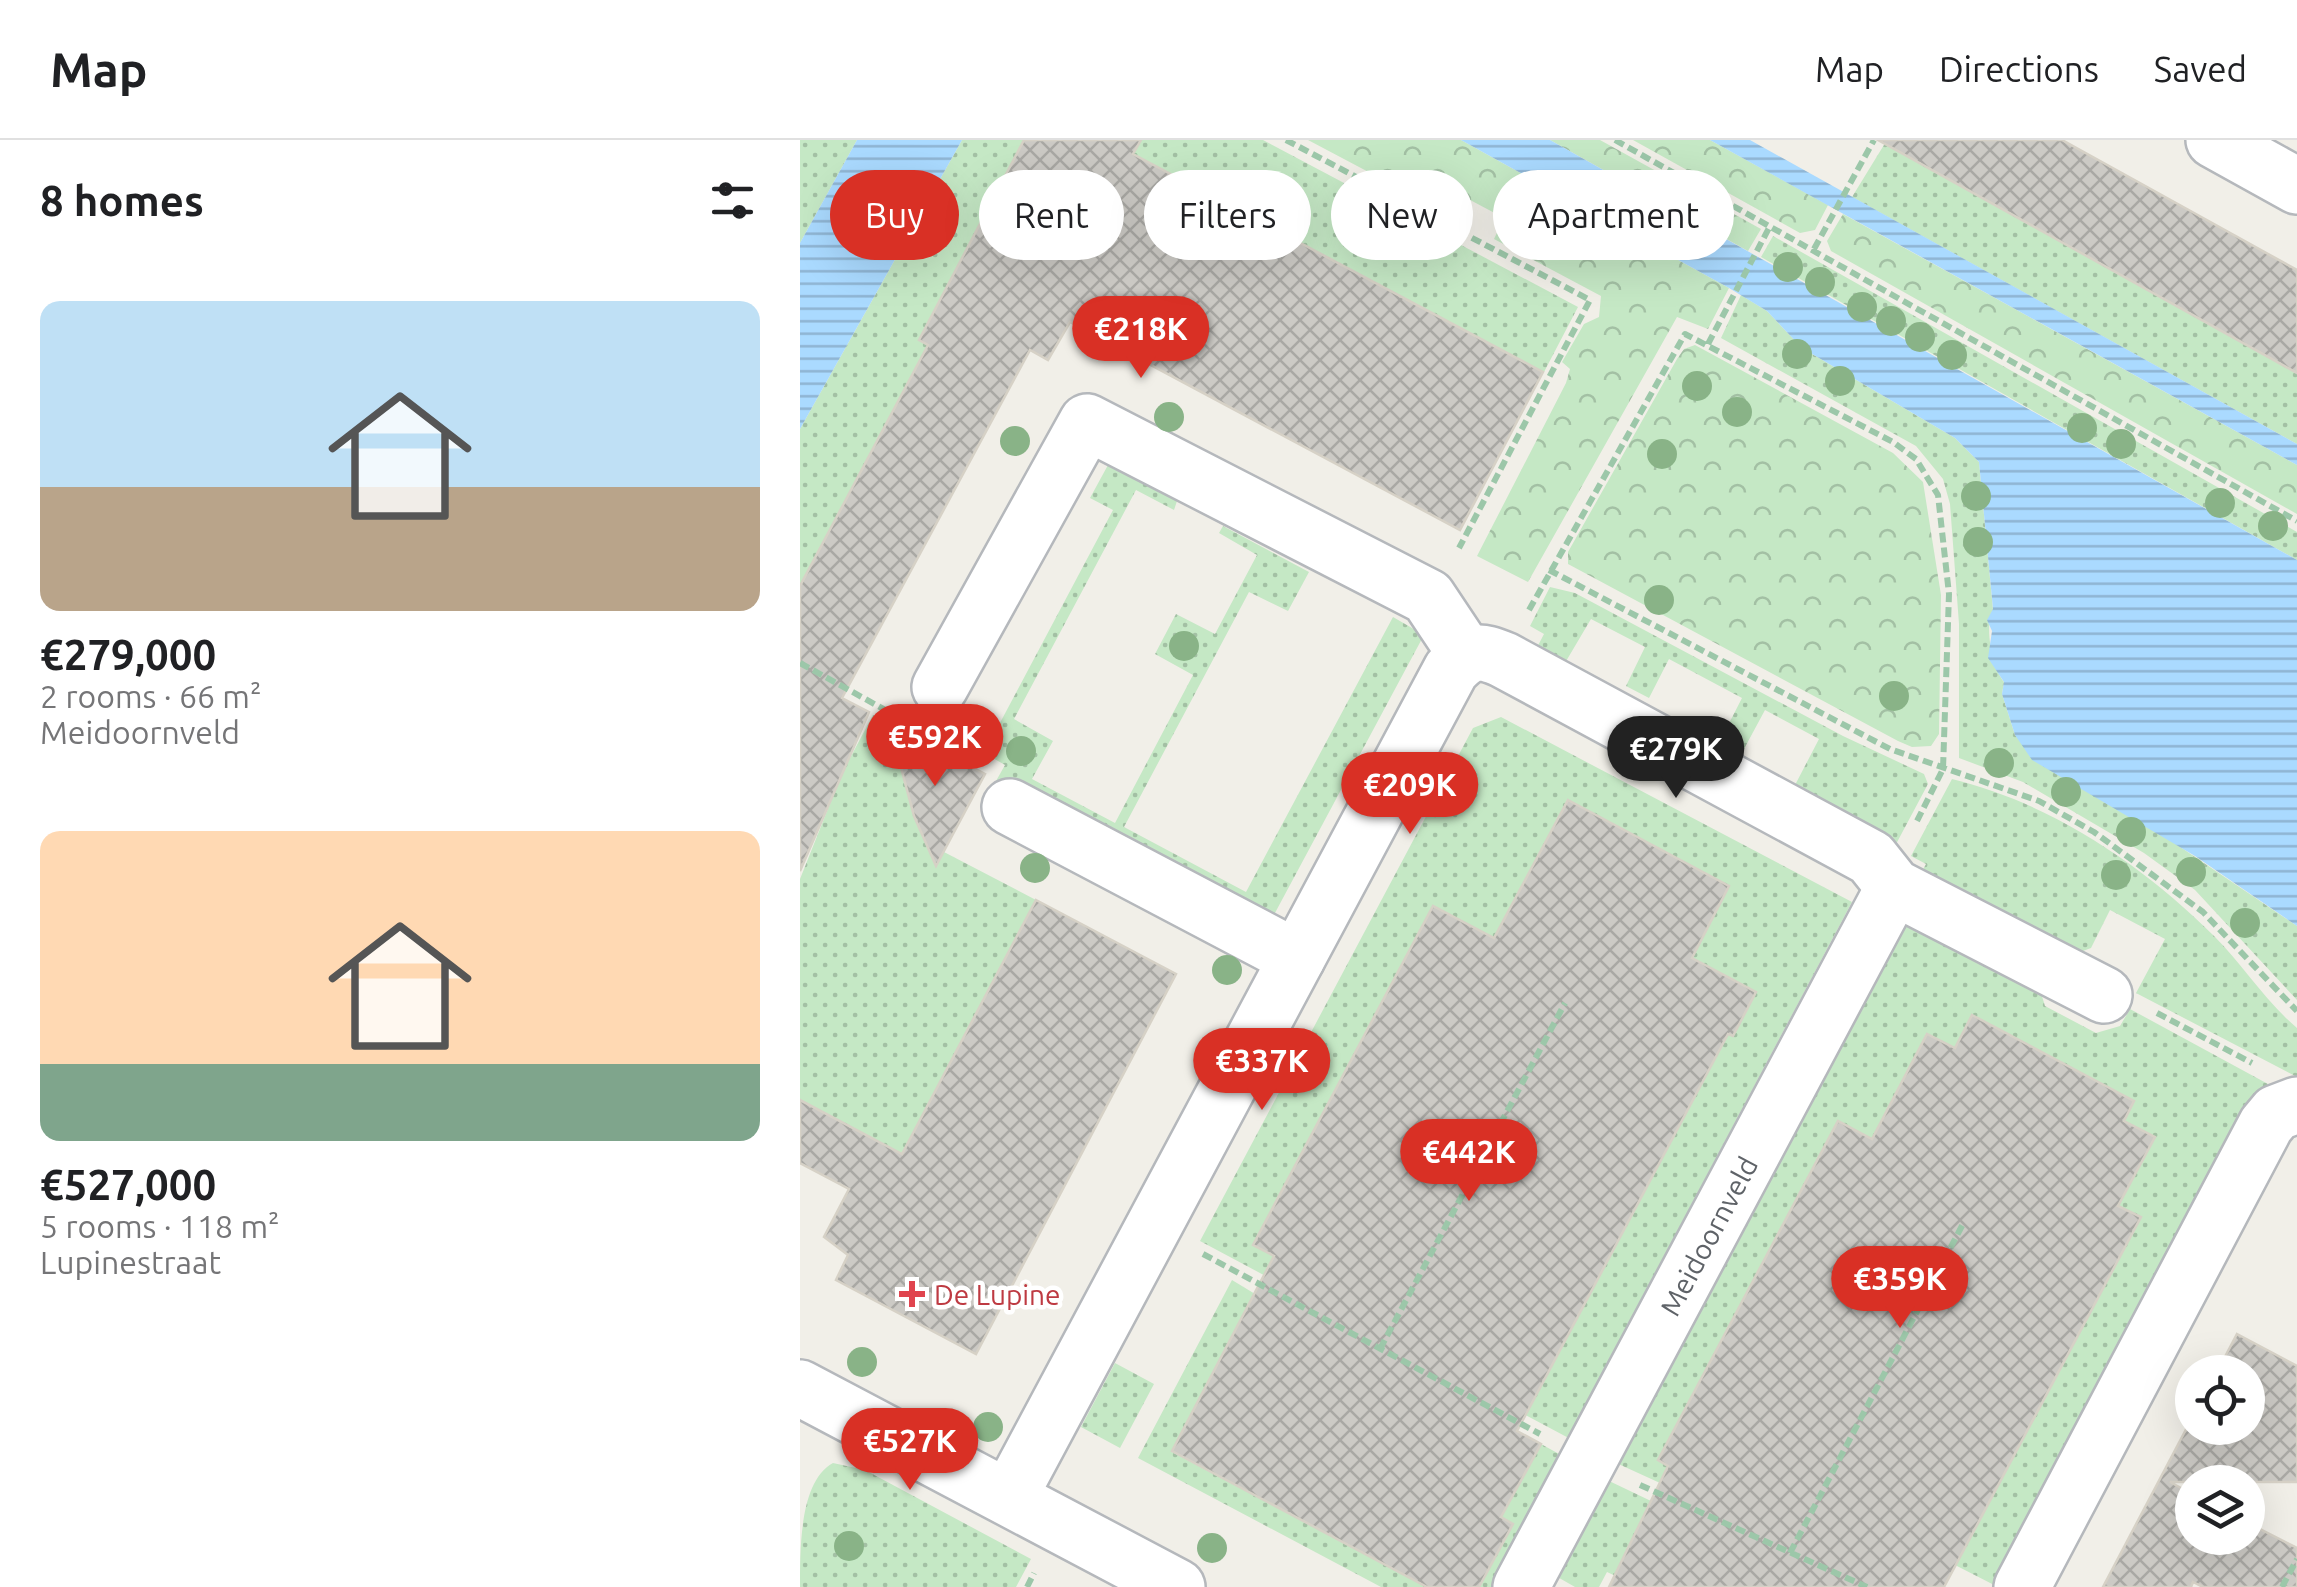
<!DOCTYPE html>
<html lang="en">
<head>
<meta charset="utf-8">
<style>
  :root { --surface:#fff; --page:#f2f2f2; --text:#202124; --muted:#757577; --line:#e0e0e0; --accent:#d93025 }
  body { margin:0; font-family:Ubuntu,sans-serif; background:var(--page); color:var(--text); height:100vh; display:flex; flex-direction:column; font-size:38px; white-space:nowrap }
  * { box-sizing:border-box; margin:0 }
  p { font-size:32px; color:var(--muted) }
  .icon { flex:none; width:55px; height:55px; fill:none; stroke:currentColor; stroke-width:2; stroke-linecap:round; stroke-linejoin:round }
  .map { position:relative; flex:1; overflow:hidden }
  .side { display:flex; flex-direction:column; background:var(--surface); width:800px }
  .side>* { flex:none }
  .hud { position:absolute; left:30px; top:30px; width:950px; height:90px; display:flex; gap:20px }
  .fabs { position:absolute; left:1375px; top:1215px; display:grid; gap:20px }
  .fabs a { display:grid; place-items:center; width:90px; height:90px; border-radius:50%; background:var(--surface); box-shadow:0 10px 40px #0002; font-size:50px }
  .price { position:absolute; translate:-50% -85px; padding:0 22px; border-radius:35px; background:var(--accent); color:#fff; font-size:32px; line-height:65px; filter:drop-shadow(0 2px 5px #0008) }
  .price::after { content:''; position:absolute; left:50%; top:60px; width:30px; height:22px; margin-left:-15px; background:inherit; clip-path:polygon(0 0,100% 0,50% 100%) }
  .price.selected { background:#222; color:#fff }
  ul { padding:0; list-style:none }
  li { display:grid; align-content:center; gap:20px; height:530px; padding:0 40px }
  li span { display:grid; place-items:center; height:310px; border-radius:20px; color:#555 }
  li>.icon { margin-inline-start:auto }
  span .icon { width:180px; height:180px; fill:#fffc; stroke-width:1 }
  li b { font-size:42px }
  h2 { display:flex; justify-content:space-between; align-items:center; height:120px; padding:0 40px; font-size:42px }
  .pill { padding:0 35px; border-radius:45px; background:var(--surface); box-shadow:0 10px 40px #0002; font-size:35px; line-height:90px }
  .pill.selected { background:var(--accent); color:#fff }
  header { display:flex; align-items:center; gap:60px; box-sizing:border-box; height:140px; padding:0 50px; background:var(--surface); border-bottom:2px solid var(--line) }
  header strong { font-size:48px }
  nav { display:flex; gap:55px; margin-inline-start:auto; font-size:35px }
  main { display:flex; flex:1; min-height:0 }
  .map>svg:first-child { display:block }
  .grass { fill:url(#grass-dots); fill-rule:evenodd }
  .forest { fill:url(#forest-crowns) }
  .water { fill:url(#water-rules) }
  .building { fill:url(#building-cross-hatch); stroke:#d6d1c6; stroke-width:2.5 }
  .lines { fill:none; stroke-linecap:round; stroke-linejoin:round }
  .minor-casing { stroke:#b5b8bc; stroke-width:60 }
  .path { stroke:#9cc7a9; stroke-width:6; stroke-dasharray:10 5; stroke-linecap:butt }
  .minor { stroke:#fff; stroke-width:55 }
  .tree { fill:#89b387 }
  .health-dot { fill:#e0444e; stroke:#fff; stroke-width:4 }
  .labels { text-anchor:middle; dominant-baseline:central; stroke-width:9; stroke-linejoin:round; paint-order:stroke }
  .street-label { font-size:28px; fill:#5f6368; stroke:#fff }
  .health-label { font-size:28px; fill:#be3a42; stroke:#fff; text-anchor:start }
</style>
</head>
<body>
<header>
<strong>Map</strong>
<nav><a>Map</a><a>Directions</a><a>Saved</a></nav>
</header>
<main>
<section class="side">
<h2>8 homes<svg class="icon" aria-label="filters" viewBox="0 0 24 24"><path d="M4 7h16M4 17h16"/><circle cx="9" cy="7" r="2"/><circle cx="15" cy="17" r="2"/></svg></h2>
<ul>
<li><span style="background:linear-gradient(#bfe0f5 60%,#b9a48a 0)"><svg class="icon" aria-label="home" viewBox="0 0 24 24"><path d="M3 11l9-7 9 7M6 9v11h12V9"/></svg></span><div><b>€279,000</b><p>2 rooms · 66 m²</p><p>Meidoornveld</p></div></li>
<li><span style="background:linear-gradient(#ffd9b3 75%,#7fa58c 0)"><svg class="icon" aria-label="home" viewBox="0 0 24 24"><path d="M3 11l9-7 9 7M6 9v11h12V9"/></svg></span><div><b>€527,000</b><p>5 rooms · 118 m²</p><p>Lupinestraat</p></div></li>
</ul>
</section>
<div class="map">
<svg width="1497" height="1447" viewBox="0 0 1497 1447">
  <defs>
    <pattern id="grass-dots" width="8" height="8" patternUnits="userSpaceOnUse" patternTransform="scale(2.5)"><rect width="8" height="8" fill="#c5e8c5"/><path d="M2 2h.1M6 6h.1" fill="none" stroke="#a3c0a4" stroke-width="1.8" stroke-linecap="round"/></pattern>
    <pattern id="forest-crowns" width="20" height="18" patternUnits="userSpaceOnUse" patternTransform="scale(2.5)"><rect width="20" height="18" fill="#c5e8c5"/><path d="M2 6a3 3 0 1 1 6 0M12 15a3 3 0 1 1 6 0" fill="none" stroke="#a3c0a4"/></pattern>
    <pattern id="water-rules" width="6" height="5" patternUnits="userSpaceOnUse" patternTransform="scale(2.5)"><rect width="6" height="5" fill="#aadaff"/><path d="M0 2.5h6" fill="none" stroke="#8eb4d2"/></pattern>
    <pattern id="building-cross-hatch" width="8" height="8" patternUnits="userSpaceOnUse" patternTransform="scale(2.5)"><rect width="8" height="8" fill="#cccac5"/><path d="M0 0l8 8M0 8l8-8" fill="none" stroke="#a9a8a4"/></pattern>
  </defs>
  <rect width="100%" height="100%" fill="#f1efe8"/>
  <path class="grass" d="M 0,0 L 57,0 L 0,103 Z
    M 162,0 L 224,0 L 119,199 L 128,205 L 0,446 L 0,289 Z
    M 341,0 L 463,0 L 778,167 L 744,232 L 740,230 L 333,14 Z
    M 1087,0 L 1096,10 L 1497,232 L 1497,304 L 1052,57 Z
    M 973,96 L 1497,392 L 1497,420 L 961,117 Z
    M 941,155 L 967,171 L 1002,208 L 1155,298 L 1179,322 L 1193,470 C 1184,486 1192,527 1204,542 L 1202,554 L 1215,595 L 1497,786 L 1497,860 L 1395,750 L 1344,713 L 1223,642 L 1159,618 L 1159,484 L 1150,364 L 1143,339 L 1116,306 L 921,198 Z
    M 308,325 L 377,361 L 374,370 L 336,350 L 214,579 L 253,601 L 232,639 L 315,683 L 393,535 L 355,514 L 376,474 L 415,494 L 457,415 L 419,393 L 423,386 L 509,432 L 488,471 L 449,452 L 324,687 L 446,752 L 593,477 L 624,495 L 468,786 L 196,641 L 205,625 L 184,613 L 313,370 L 290,358 Z
    M 750,447 L 775,453 L 1043,596 L 1124,634 L 1128,644 L 1095,706 L 994,647 L 1019,599 L 965,570 L 944,609 L 922,597 L 942,558 L 869,519 L 849,558 L 826,546 L 845,507 L 791,479 L 762,528 L 732,517 L 744,494 L 730,486 Z
    M 73,575 L 119,599 L 142,715 L 144,712 L 236,760 L 94,1028 L 0,960 L 0,739 L 43,631 Z
    M 701,577 L 1052,762 L 778,1278 L 783,1294 L 778,1303 L 590,1203 L 601,1183 L 618,1192 L 632,1166 L 615,1156 L 631,1125 L 650,1133 L 678,1081 L 661,1070 L 676,1041 L 694,1050 L 708,1023 L 739,1039 L 751,1017 L 705,987 L 721,957 L 739,966 L 767,913 L 750,903 L 773,861 L 784,866 L 798,840 L 764,821 L 749,847 L 761,854 L 738,897 L 720,888 L 692,941 L 709,951 L 694,981 L 675,972 L 647,1025 L 664,1035 L 649,1064 L 631,1055 L 602,1108 L 620,1118 L 603,1150 L 585,1141 L 571,1167 L 589,1177 L 578,1196 L 400,1101 L 673,588 ZM 767,660 L 929,746 L 897,808 L 735,723 ZM 633,767 L 703,804 L 523,1142 L 453,1105 ZM 913,829 L 955,852 L 933,896 L 869,861 L 884,833 L 904,843 ZM 846,880 L 916,917 L 736,1255 L 667,1218 Z
    M 1152,639 C 1251,663 1343,725 1414,796 C 1443,825 1466,862 1497,888 L 1497,937 L 1336,853 L 1365,799 L 1310,770 L 1291,808 L 1267,817 L 1118,739 L 1126,724 L 1111,716 Z
    M 1104,766 L 1236,837 L 1245,866 L 1296,893 L 1320,886 L 1330,869 L 1468,944 L 1198,1447 L 1155,1425 L 1313,1129 L 985,1400 L 814,1322 ZM 1172,876 L 1334,961 L 1324,981 L 1354,997 L 1327,1049 L 1104,939 L 1126,894 L 1155,908 ZM 1039,982 L 929,1358 L 859,1321 Z
    M 432,1140 L 731,1322 L 741,1304 L 770,1320 L 755,1331 L 693,1447 L 679,1447 L 712,1383 L 418,1227 L 372,1312 L 627,1447 L 581,1447 L 338,1318 Z
    M 315,1223 L 354,1244 L 320,1308 L 281,1287 Z
    M 33,1323 L 65,1330 L 231,1419 L 216,1447 L 0,1447 C 0,1406 0,1341 33,1323 Z
    M 805,1339 L 851,1361 L 839,1447 L 807,1432 L 799,1447 L 775,1447 L 754,1435 Z"/>
  <path class="forest" d="M 508,0 L 661,0 L 929,148 L 908,189 L 877,177 L 728,442 L 677,416 L 766,243 L 770,229 L 762,222 L 784,184 L 799,177 L 801,156 L 694,99 L 704,78 L 640,44 L 629,64 Z
    M 750,0 L 800,0 L 961,89 L 948,111 Z
    M 833,0 L 910,0 L 1028,65 L 1015,90 L 1000,93 Z
    M 1043,74 L 1497,325 L 1497,374 L 1031,111 L 1027,101 Z
    M 895,205 L 1093,313 L 1123,342 L 1141,455 L 1139,594 L 1131,606 L 1112,607 L 1098,601 L 768,424 L 768,412 L 877,219 L 884,209 Z"/>
  <path class="water" d="M 57,0 L 162,0 L 0,289 L 0,103 Z
    M 661,0 L 750,0 L 1497,420 L 1497,786 L 1395,716 L 1232,620 L 1215,595 L 1202,554 L 1204,542 L 1188,518 L 1192,491 L 1187,480 L 1193,469 L 1179,322 L 1155,298 L 1002,208 L 967,171 L 929,148 Z
    M 910,0 L 950,0 L 1497,304 L 1497,325 Z"/>
  <path class="building" d="M 224,0 L 341,0 L 333,14 L 743,232 L 660,390 L 270,182 L 248,220 L 230,210 L 42,558 L 69,572 L 0,731 L 0,446 L 128,205 L 119,200 Z
    M 1078,0 L 1262,0 L 1405,79 L 1497,130 L 1497,233 Z
    M 89,583 L 185,634 L 136,726 L 114,676 Z
    M 768,660 L 929,746 L 892,818 L 956,852 L 933,896 L 928,894 L 717,1291 L 741,1304 L 701,1377 L 713,1384 L 679,1447 L 627,1447 L 372,1311 L 474,1116 L 453,1105 L 633,766 L 694,798 Z
    M 236,760 L 376,834 L 176,1214 L 36,1140 L 48,1115 L 24,1097 L 49,1049 L 0,1023 L 0,960 L 102,1014 Z
    M 1172,875 L 1334,961 L 1324,981 L 1355,997 L 1318,1066 L 1341,1077 L 1144,1447 L 809,1447 L 868,1326 L 858,1320 L 1038,981 L 1072,999 L 1127,894 L 1155,908 Z
    M 1437,1194 L 1497,1226 L 1497,1342 L 1370,1342 L 1392,1354 L 1392,1398 L 1448,1398 L 1448,1383 L 1497,1408 L 1497,1447 L 1403,1447 L 1393,1442 L 1391,1447 L 1303,1447 L 1392,1278 L 1392,1288 L 1448,1288 L 1448,1232 L 1417,1232 Z"/>
  <g class="lines">
    <defs>
      <g id="minor">
        <path d="M 1414,0 L 1497,46"/>
        <path d="M 140,547 L 287,282 L 628,457 L 666,514"/>
        <path d="M 210,667 L 497,818"/>
        <path d="M 0,1248 L 377,1447"/>
        <path d="M 209,1357 L 651,530 C 670,510 679,509 704,520 L 1071,718 L 1094,747 L 1304,855"/>
        <path id="s1" d="M 721,1447 L 1094,747"/>
        <path d="M 1222,1447 L 1466,985 L 1476,973 L 1497,965"/>
      </g>
    </defs>
    <use href="#minor" class="minor-casing"/>
    <path class="path" d="M 486,0 L 790,160 L 659,408
      M 815,0 L 1497,381
      M 1014,109 L 1074,0
      M 908,204 L 970,86
      M 749,430 L 1090,609 L 1239,661 L 1294,692 L 1403,772 L 1497,871
      M 729,470 L 885,194 L 1093,302 L 1116,319 L 1138,355 L 1149,454 L 1143,629 L 1116,683
      M 0,523 L 87,571
      M 150,605 L 179,621
      M 1357,873 L 1452,923
      M 403,1114 L 740,1294
      M 580,1209 L 765,863
      M 840,1345 L 1067,1447
      M 990,1413 L 1164,1082
      M 227,1447 L 234,1433
      M 1482,1447 L 1497,1419"/>
    <use href="#minor" class="minor"/>
  </g>
  <g class="tree">
    <circle cx="603" cy="93" r="15"/>
    <circle cx="988" cy="127" r="15"/>
    <circle cx="1020" cy="142" r="15"/>
    <circle cx="1062" cy="167" r="15"/>
    <circle cx="1091" cy="181" r="15"/>
    <circle cx="1120" cy="197" r="15"/>
    <circle cx="997" cy="214" r="15"/>
    <circle cx="1152" cy="215" r="15"/>
    <circle cx="1040" cy="241" r="15"/>
    <circle cx="897" cy="246" r="15"/>
    <circle cx="937" cy="272" r="15"/>
    <circle cx="369" cy="277" r="15"/>
    <circle cx="1282" cy="288" r="15"/>
    <circle cx="215" cy="301" r="15"/>
    <circle cx="1321" cy="304" r="15"/>
    <circle cx="862" cy="314" r="15"/>
    <circle cx="1176" cy="356" r="15"/>
    <circle cx="1420" cy="363" r="15"/>
    <circle cx="1473" cy="386" r="15"/>
    <circle cx="1178" cy="402" r="15"/>
    <circle cx="859" cy="460" r="15"/>
    <circle cx="384" cy="506" r="15"/>
    <circle cx="1094" cy="556" r="15"/>
    <circle cx="221" cy="611" r="15"/>
    <circle cx="1199" cy="623" r="15"/>
    <circle cx="1266" cy="652" r="15"/>
    <circle cx="1331" cy="692" r="15"/>
    <circle cx="235" cy="728" r="15"/>
    <circle cx="1391" cy="732" r="15"/>
    <circle cx="1316" cy="735" r="15"/>
    <circle cx="1445" cy="783" r="15"/>
    <circle cx="427" cy="830" r="15"/>
    <circle cx="62" cy="1222" r="15"/>
    <circle cx="188" cy="1287" r="15"/>
    <circle cx="49" cy="1406" r="15"/>
    <circle cx="412" cy="1408" r="15"/>
  </g>
  <path class="health-dot" d="M107 1139h10v10h10v10h-10v10h-10v-10h-10v-10h10z"/>
  <g class="labels">
    <g class="street-label">
      <text stroke="none"><textPath href="#s1" startOffset="398">Meidoornveld</textPath></text>
    </g>
    <g class="health-label">
      <text x="134" y="1154">De Lupine</text>
    </g>
  </g>
</svg>
<div class="fabs">
<a><svg class="icon" aria-label="locate" viewBox="0 0 24 24"><circle cx="12" cy="12" r="6"/><path d="M12 2v4M12 18v4M2 12h4M18 12h4"/></svg></a>
<a><svg class="icon" aria-label="layers" viewBox="0 0 24 24"><path d="M12 4l9 5-9 5-9-5zM3 14l9 5 9-5"/></svg></a>
</div>
<b class="price" style="left:341px;top:241px">€218K</b>
<b class="price" style="left:135px;top:649px">€592K</b>
<b class="price selected" style="left:876px;top:661px">€279K</b>
<b class="price" style="left:610px;top:697px">€209K</b>
<b class="price" style="left:462px;top:973px">€337K</b>
<b class="price" style="left:669px;top:1064px">€442K</b>
<b class="price" style="left:1100px;top:1191px">€359K</b>
<b class="price" style="left:110px;top:1353px">€527K</b>
<div class="hud">
<a class="pill selected">Buy</a>
<a class="pill">Rent</a>
<a class="pill">Filters</a>
<a class="pill">New</a>
<a class="pill">Apartment</a>
</div>
</div>
</main>
</body>
</html>
